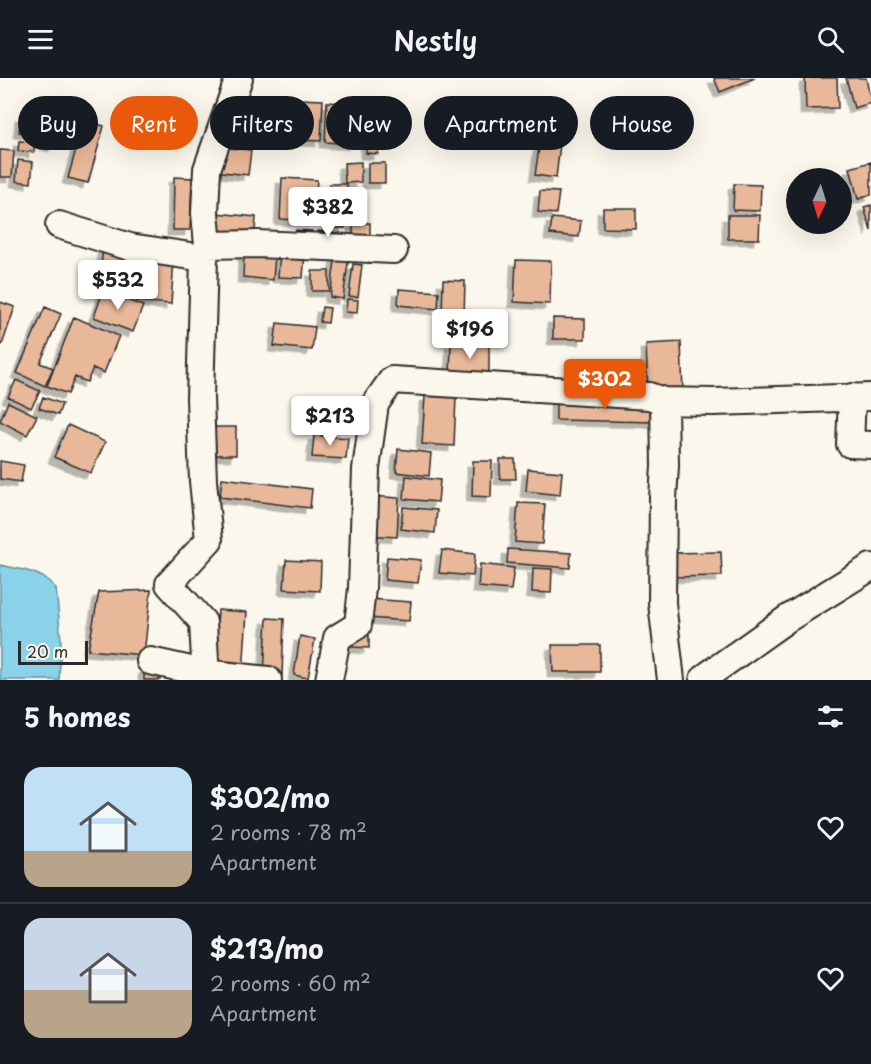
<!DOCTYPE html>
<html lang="en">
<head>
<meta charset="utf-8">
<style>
  :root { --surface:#171b24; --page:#242831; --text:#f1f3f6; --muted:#9ea1a6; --line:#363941; --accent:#ea580c }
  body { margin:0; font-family:"Playpen Sans",sans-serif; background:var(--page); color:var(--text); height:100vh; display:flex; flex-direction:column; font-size:22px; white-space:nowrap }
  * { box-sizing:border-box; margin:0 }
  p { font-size:20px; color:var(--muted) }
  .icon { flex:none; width:33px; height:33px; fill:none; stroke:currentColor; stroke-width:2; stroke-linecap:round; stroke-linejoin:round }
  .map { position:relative; height:602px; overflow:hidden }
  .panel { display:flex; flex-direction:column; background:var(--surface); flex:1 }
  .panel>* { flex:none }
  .hud { position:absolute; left:18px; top:18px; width:836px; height:54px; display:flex; gap:12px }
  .needle { width:39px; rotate:184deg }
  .fabs { position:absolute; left:786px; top:90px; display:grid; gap:12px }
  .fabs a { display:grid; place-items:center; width:66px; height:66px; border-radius:50%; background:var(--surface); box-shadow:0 6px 24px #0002; font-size:30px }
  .scale { position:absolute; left:18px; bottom:15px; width:70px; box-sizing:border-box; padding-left:6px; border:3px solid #2b2b2b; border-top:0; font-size:16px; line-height:21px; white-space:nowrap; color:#2b2b2b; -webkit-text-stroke:4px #fbf7ec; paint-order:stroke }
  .price { position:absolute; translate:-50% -51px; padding:0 14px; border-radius:6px; background:#fff; color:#222; font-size:20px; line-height:39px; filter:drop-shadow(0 2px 3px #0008) }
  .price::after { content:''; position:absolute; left:50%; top:36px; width:18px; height:14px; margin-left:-9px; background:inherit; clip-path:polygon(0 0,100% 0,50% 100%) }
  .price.active { background:var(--accent); color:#fff }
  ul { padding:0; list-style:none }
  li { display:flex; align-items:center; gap:18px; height:150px; padding:0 24px }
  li+li { border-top:2px solid var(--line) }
  li span { display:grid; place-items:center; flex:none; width:168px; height:120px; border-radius:18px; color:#555 }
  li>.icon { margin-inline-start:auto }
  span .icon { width:72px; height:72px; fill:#fffc; stroke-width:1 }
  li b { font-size:26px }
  h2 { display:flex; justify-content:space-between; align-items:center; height:72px; padding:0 24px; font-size:26px }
  .pill { padding:0 21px; border-radius:27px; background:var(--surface); box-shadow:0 6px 24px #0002; font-size:21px; line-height:54px }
  .pill.active { background:var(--accent); color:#fff }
  header { display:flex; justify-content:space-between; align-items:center; height:78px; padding:0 24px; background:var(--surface); font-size:27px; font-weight:600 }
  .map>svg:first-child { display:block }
  .water { fill:#89d2e9; stroke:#638f9d; stroke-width:1.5 }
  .building { fill:#e9b89a; stroke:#2b2b2b; stroke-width:1.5; filter:url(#shadow) }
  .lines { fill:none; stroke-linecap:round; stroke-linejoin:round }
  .minor-casing { stroke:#2b2b2b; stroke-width:30 }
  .minor { stroke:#fbf7ec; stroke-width:26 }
</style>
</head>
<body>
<header><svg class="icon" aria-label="menu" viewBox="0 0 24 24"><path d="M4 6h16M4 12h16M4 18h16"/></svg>Nestly<svg class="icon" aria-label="search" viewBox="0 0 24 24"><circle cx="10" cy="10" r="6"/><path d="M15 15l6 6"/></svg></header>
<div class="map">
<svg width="871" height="602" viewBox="0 0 871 602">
  <defs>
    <filter id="shadow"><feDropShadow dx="-5.5" dy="5.5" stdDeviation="0" flood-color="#0004"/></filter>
  </defs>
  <rect width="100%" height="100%" fill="#fbf7ec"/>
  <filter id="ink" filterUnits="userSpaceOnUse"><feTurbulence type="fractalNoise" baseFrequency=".0167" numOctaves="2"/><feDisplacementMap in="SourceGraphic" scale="12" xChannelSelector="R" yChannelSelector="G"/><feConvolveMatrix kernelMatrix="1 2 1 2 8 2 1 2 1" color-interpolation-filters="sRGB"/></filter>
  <g filter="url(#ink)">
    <path class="water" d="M 0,487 C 18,491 46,494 56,511 L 61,562 L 59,602 L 0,602 Z"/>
    <path class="building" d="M 714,0 L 755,0 L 720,14 Z
      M 805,0 L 837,0 L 838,30 L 806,31 Z
      M 846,0 L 866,0 L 871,25 L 854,30 Z
      M 297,21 L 323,22 L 321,63 L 295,62 Z
      M 327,24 L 356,26 L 353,66 L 325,64 Z
      M 367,31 L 380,32 L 378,76 L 366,75 Z
      M 49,33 L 62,36 L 54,68 L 41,65 Z
      M 21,37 L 43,39 L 42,56 L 19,54 Z
      M 84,42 L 104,48 L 88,105 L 68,100 Z
      M 19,63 L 34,64 L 34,74 L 18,73 Z
      M 540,63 L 560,66 L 556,100 L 535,97 Z
      M 217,69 L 251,72 L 248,97 L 214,93 Z
      M 0,72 L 14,73 L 12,99 L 0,99 Z
      M 18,82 L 33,84 L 31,105 L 16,103 Z
      M 361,84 L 361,104 L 345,105 L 344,85 Z
      M 871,84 L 871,117 L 858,121 L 850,90 Z
      M 368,85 L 385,85 L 385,105 L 368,105 Z
      M 174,99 L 192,100 L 190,152 L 173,152 Z
      M 282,100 L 317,102 L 314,143 L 280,141 Z
      M 330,106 L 347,106 L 348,125 L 330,126 Z
      M 734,106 L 761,107 L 760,133 L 733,132 Z
      M 540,113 L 559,114 L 556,136 L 538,134 Z
      M 871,127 L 871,153 L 864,129 Z
      M 328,130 L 345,130 L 345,150 L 328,150 Z
      M 603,130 L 636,130 L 636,151 L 603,150 Z
      M 216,135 L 256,139 L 254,163 L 214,159 Z
      M 728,137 L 760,137 L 759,161 L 728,161 Z
      M 552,140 L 581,143 L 579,159 L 550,156 Z
      M 353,145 L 370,145 L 370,165 L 353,165 Z
      M 296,152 L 312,153 L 311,165 L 295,165 Z
      M 318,153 L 340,155 L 339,167 L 317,166 Z
      M 103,169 L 124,170 L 121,202 L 100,200 Z
      M 280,172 L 305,173 L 303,200 L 278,199 Z
      M 244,174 L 275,177 L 273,202 L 243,199 Z
      M 336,176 L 349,178 L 343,221 L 330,219 Z
      M 139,178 L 174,180 L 171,226 L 136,223 Z
      M 516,182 L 551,183 L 550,226 L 514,224 Z
      M 353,186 L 362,187 L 358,219 L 349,218 Z
      M 312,193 L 329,193 L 329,213 L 312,213 Z
      M 443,202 L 465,203 L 464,239 L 442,238 Z
      M 399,211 L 439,214 L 438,231 L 398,227 Z
      M 103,213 L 143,228 L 133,254 L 94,239 Z
      M 347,221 L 358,222 L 357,235 L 346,234 Z
      M 0,224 L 15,229 L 2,267 L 0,266 Z
      M 45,229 L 61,236 L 40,285 L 53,290 L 45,308 L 17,295 Z
      M 322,229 L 330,230 L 328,245 L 320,244 Z
      M 74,239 L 119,258 L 104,295 L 93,290 L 87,304 L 75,299 L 68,316 L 47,308 Z
      M 553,240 L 585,241 L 585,261 L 553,261 Z
      M 277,245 L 315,249 L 312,272 L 274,268 Z
      M 451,264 L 489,266 L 489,299 L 450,298 Z
      M 681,264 L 683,314 L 648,315 L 646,266 Z
      M 16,302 L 40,313 L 31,330 L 8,319 Z
      M 425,318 L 456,319 L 454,368 L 422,366 Z
      M 43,319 L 62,326 L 58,337 L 39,330 Z
      M 556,320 L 655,323 L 655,344 L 556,342 Z
      M 8,324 L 37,338 L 27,357 L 0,343 Z
      M 68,347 L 105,364 L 91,395 L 54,379 Z
      M 206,349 L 236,349 L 236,377 L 206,377 Z
      M 314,357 L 348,360 L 346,381 L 312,379 Z
      M 398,371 L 431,375 L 429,398 L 396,394 Z
      M 500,381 L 515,381 L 516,401 L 500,401 Z
      M 0,383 L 24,387 L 21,404 L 0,401 Z
      M 473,383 L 492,383 L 491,419 L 472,418 Z
      M 528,391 L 562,394 L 560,417 L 526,413 Z
      M 406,398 L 440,402 L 438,424 L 404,421 Z
      M 222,400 L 312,411 L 310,430 L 220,419 Z
      M 369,418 L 399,420 L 397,459 L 367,457 Z
      M 518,425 L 545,426 L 542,466 L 515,464 Z
      M 403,429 L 437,432 L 435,455 L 401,451 Z
      M 508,471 L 571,475 L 570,490 L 507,485 Z
      M 442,472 L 475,476 L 473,498 L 439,495 Z
      M 721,474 L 722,498 L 671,499 L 671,475 Z
      M 387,479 L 421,482 L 418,505 L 385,502 Z
      M 286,482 L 321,484 L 320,513 L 284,511 Z
      M 480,486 L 514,490 L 511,512 L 478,509 Z
      M 533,490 L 552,491 L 551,515 L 532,514 Z
      M 151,512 L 144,577 L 88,572 L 99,514 Z
      M 369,521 L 411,524 L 409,543 L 368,540 Z
      M 218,532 L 247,534 L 243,595 L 214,592 Z
      M 267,540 L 284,541 L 282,598 L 264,597 Z
      M 354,553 L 369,554 L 369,570 L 353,569 Z
      M 300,558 L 315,561 L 308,600 L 294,597 Z
      M 552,567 L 600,567 L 600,594 L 553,594 Z
      M 144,590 L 161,591 L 160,602 L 144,602 Z"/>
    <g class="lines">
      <defs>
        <path id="minor" d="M 59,147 L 130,169 L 204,180
          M 208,167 L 257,166 L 394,172
          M 852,319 L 850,366 L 871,367
          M 664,323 L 665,388 L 663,420 L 662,525 L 671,602
          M 150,583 L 204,595 L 268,602
          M 206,602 L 203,544 L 169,506 L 209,462 L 203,403 L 200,320 L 204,180 L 208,167 L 205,135 L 207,91 L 239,0
          M 329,602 L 337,560 L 358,547 L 362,510 L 366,391 L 375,326 L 392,302 L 649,318 L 664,323 L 713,324 L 871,319
          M 703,602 L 708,597 L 787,541 L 871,489"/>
      </defs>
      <use href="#minor" class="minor-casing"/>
      <use href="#minor" class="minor"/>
    </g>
  </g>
</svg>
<div class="fabs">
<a><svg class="needle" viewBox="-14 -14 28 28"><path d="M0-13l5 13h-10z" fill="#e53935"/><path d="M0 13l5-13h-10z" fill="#9ea1a6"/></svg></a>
</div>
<div class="scale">20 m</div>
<b class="price" style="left:328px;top:160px">$382</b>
<b class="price" style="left:118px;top:233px">$532</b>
<b class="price" style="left:470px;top:282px">$196</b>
<b class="price active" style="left:605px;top:332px">$302</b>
<b class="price" style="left:330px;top:369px">$213</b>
<div class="hud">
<a class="pill">Buy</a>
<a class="pill active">Rent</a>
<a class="pill">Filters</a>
<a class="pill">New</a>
<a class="pill">Apartment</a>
<a class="pill">House</a>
</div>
</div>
<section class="panel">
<h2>5 homes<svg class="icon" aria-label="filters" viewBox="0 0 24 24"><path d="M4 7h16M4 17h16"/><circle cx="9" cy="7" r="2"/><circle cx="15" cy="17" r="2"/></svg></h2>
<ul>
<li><span style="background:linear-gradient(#bfe0f5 70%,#b9a48a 0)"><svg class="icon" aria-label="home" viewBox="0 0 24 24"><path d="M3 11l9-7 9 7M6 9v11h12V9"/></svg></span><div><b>$302/mo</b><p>2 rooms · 78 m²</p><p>Apartment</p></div><svg class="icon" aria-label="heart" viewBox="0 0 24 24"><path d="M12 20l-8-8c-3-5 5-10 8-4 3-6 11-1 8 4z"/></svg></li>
<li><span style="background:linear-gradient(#c9d6e8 60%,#b9a48a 0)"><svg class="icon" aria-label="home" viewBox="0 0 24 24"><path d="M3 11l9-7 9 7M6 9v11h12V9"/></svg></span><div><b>$213/mo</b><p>2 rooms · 60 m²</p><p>Apartment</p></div><svg class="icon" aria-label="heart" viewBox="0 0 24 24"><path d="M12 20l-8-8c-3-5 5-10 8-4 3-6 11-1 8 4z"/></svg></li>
</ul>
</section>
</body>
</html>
